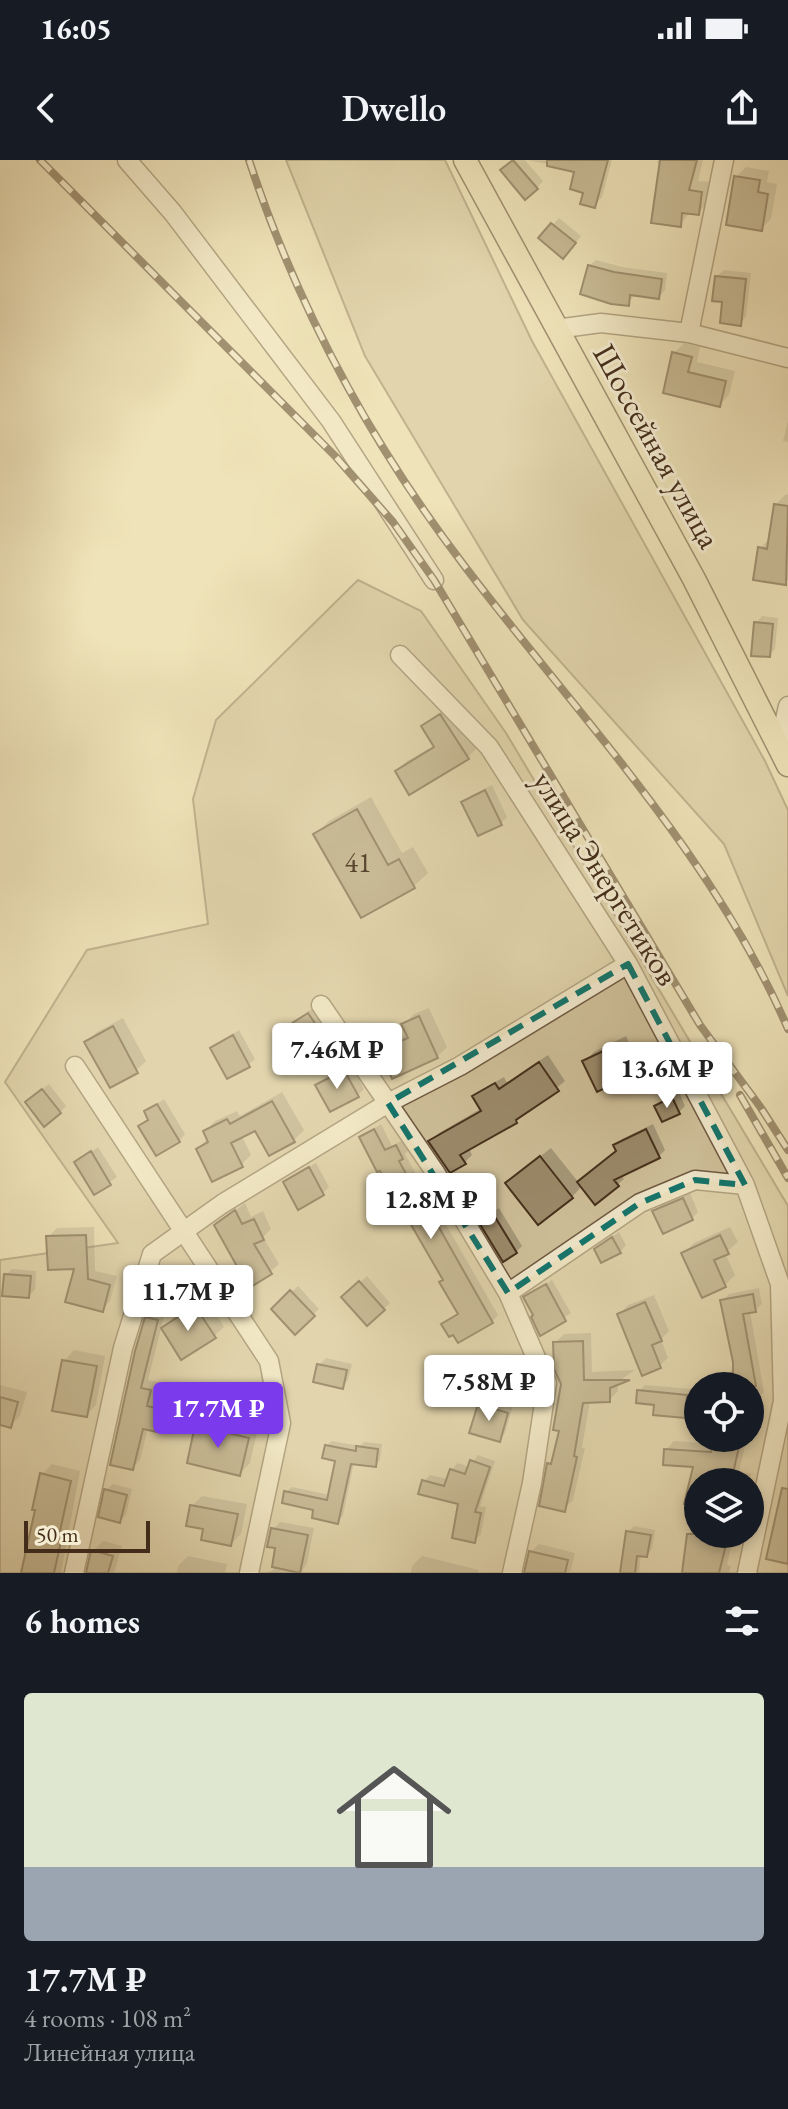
<!DOCTYPE html>
<html lang="en">
<head>
<meta charset="utf-8">
<style>
  :root { --surface:#171b24; --page:#242831; --text:#f1f3f6; --muted:#9ea1a6; --line:#363941; --accent:#7c3aed }
  body { margin:0; font-family:"EB Garamond",serif; background:var(--page); color:var(--text); height:100vh; display:flex; flex-direction:column; font-size:30px; white-space:nowrap }
  * { box-sizing:border-box; margin:0 }
  p { font-size:26px; color:var(--muted) }
  .icon { flex:none; width:44px; height:44px; fill:none; stroke:currentColor; stroke-width:2; stroke-linecap:round; stroke-linejoin:round }
  .map { position:relative; height:1413px; overflow:hidden }
  .details { display:flex; flex-direction:column; background:var(--surface); flex:1 }
  .details>* { flex:none }
  .fabs { position:absolute; left:684px; top:1212px; display:grid; gap:16px }
  .fabs a { display:grid; place-items:center; width:80px; height:80px; border-radius:50%; background:var(--surface); box-shadow:0 4px 12px #0003; font-size:40px }
  .scale { position:absolute; left:24px; bottom:20px; width:126px; box-sizing:border-box; padding-left:8px; border:4px solid #432d1a; border-top:0; font-size:22px; line-height:28px; white-space:nowrap; color:#432d1a; -webkit-text-stroke:6px #f5edd2; paint-order:stroke }
  .price { position:absolute; translate:-50% -68px; padding:0 18px; border-radius:8px; background:#fff; color:#222; font-size:26px; line-height:52px; filter:drop-shadow(0 2px 4px #0008) }
  .price::after { content:''; position:absolute; left:50%; top:48px; width:24px; height:18px; margin-left:-12px; background:inherit; clip-path:polygon(0 0,100% 0,50% 100%) }
  .price.on { background:var(--accent); color:#fff }
  ul { padding:0; list-style:none }
  li { display:grid; align-content:center; gap:16px; height:424px; padding:0 24px }
  li+li { border-top:2px solid var(--line) }
  li span { display:grid; place-items:center; height:248px; border-radius:8px; color:#555 }
  li>.icon { margin-inline-start:auto }
  span .icon { width:144px; height:144px; fill:#fffc; stroke-width:1 }
  li b { font-size:34px }
  h2 { display:flex; justify-content:space-between; align-items:center; height:96px; padding:0 24px; font-size:34px }
  .status { display:flex; justify-content:space-between; align-items:center; height:56px; padding:0 40px; background:var(--surface); direction:ltr }
  .status svg { height:22px; fill:currentColor }
  header { display:flex; justify-content:space-between; align-items:center; height:104px; padding:0 24px; background:var(--surface); font-size:36px; font-weight:600 }
  .map>svg:first-child { display:block }
  .green { fill:#d2c49e; stroke:#8a785c; stroke-width:2; fill-rule:evenodd }
  .shadow { fill:#0003 }
  .building { fill:#9c8c6d; stroke:#432d1a; stroke-width:2 }
  .lines { fill:none; stroke-linecap:round; stroke-linejoin:round }
  .minor-casing { stroke:#6e5a42; stroke-width:21 }
  .major-casing { stroke:#432d1a; stroke-width:25 }
  .minor { stroke:#f5edd2; stroke-width:18 }
  .major { stroke:#efe3b9; stroke-width:22 }
  .rail-casing { stroke:#432d1a; stroke-width:8 }
  .rail { stroke:#f5edd2; stroke-width:5; stroke-dasharray:15; stroke-linecap:butt }
  .marked { fill:none; stroke:#0f766e; stroke-width:6; stroke-dasharray:16 10; stroke-linejoin:round }
  .labels { text-anchor:middle; dominant-baseline:central; stroke-width:6; stroke-linejoin:round; paint-order:stroke }
  .number-label { font-size:28px; fill:#59452f }
  .street-label { font-size:32px; fill:#432d1a; stroke:#f5edd2 }
</style>
</head>
<body>
<div class="status"><b>16:05</b><svg viewBox="0 0 49 12"><path d="M0 12V9h3v3zM5 12V6h3v6zM10 12V3h3v9zM15 12V0h3v12zM26 1h20v11H26zM47 4h2v5h-2z"/></svg></div>
<header><svg class="icon" aria-label="back" viewBox="0 0 24 24"><path d="M15 5l-7 7 7 7"/></svg>Dwello<svg class="icon" aria-label="share" viewBox="0 0 24 24"><path d="M12 15V3M7 8l5-5 5 5M5 13v7h14v-7"/></svg></header>
<div class="map">
<svg width="788" height="1413" viewBox="0 0 788 1413">
  <rect width="100%" height="100%" fill="#efe3b9"/>
  <filter id="stains"><feTurbulence type="fractalNoise" baseFrequency=".0025" numOctaves="4"/><feColorMatrix values="0 0 0 0 .2 0 0 0 0 .09 0 0 0 0 .02 0 0 0 .5 -.17"/></filter>
  <radialGradient id="worn" r=".72"><stop offset=".6" stop-color="#630" stop-opacity="0"/><stop offset="1" stop-color="#630" stop-opacity=".3"/></radialGradient>
  <path class="green" d="M 286,0 L 445,0 L 532,181 L 765,601 L 788,650 L 788,836 L 724,684 L 523,460 L 365,196 Z
    M 358,420 L 421,451 L 506,573 L 788,1046 L 788,1413 L 0,1413 L 0,1100 L 118,1083 L 5,922 L 87,790 L 208,764 L 193,639 L 216,560 ZM 698,1226 L 750,1226 L 750,1278 L 698,1278 ZM 698,1322 L 750,1322 L 750,1374 L 698,1374 Z"/>
  <path class="shadow" d="M 513,0 L 525,0 L 543,21 L 537,28 L 503,10 Z
    M 527,0 L 612,0 L 602,37 L 594,45 L 577,10 Z
    M 658,0 L 703,0 L 698,21 L 711,22 L 708,43 L 698,53 L 690,52 L 680,65 L 662,4 L 657,3 Z
    M 746,7 L 769,11 L 767,22 L 777,24 L 771,59 L 761,69 L 736,17 Z
    M 559,58 L 581,76 L 570,90 L 541,78 Z
    M 596,100 L 622,107 L 667,113 L 665,130 L 659,137 L 635,134 L 628,144 L 589,106 Z
    M 724,110 L 751,113 L 746,157 L 740,163 L 725,141 L 717,116 Z
    M 684,183 L 700,187 L 697,202 L 735,211 L 729,235 L 719,245 L 665,232 L 674,193 Z
    M 788,261 L 788,282 L 783,281 Z
    M 786,334 L 788,335 L 788,420 L 785,422 L 760,388 L 770,378 L 776,344 Z
    M 762,456 L 778,458 L 775,489 L 769,495 L 756,463 Z
    M 451,546 L 478,587 L 468,597 L 409,632 L 397,611 L 407,601 L 435,585 L 424,566 L 434,556 Z
    M 492,625 L 507,657 L 501,663 L 479,674 L 463,642 L 470,636 Z
    M 371,637 L 402,693 L 413,687 L 428,713 L 414,726 L 362,756 L 316,674 L 329,661 Z
    M 318,844 L 337,873 L 328,883 L 281,872 Z
    M 429,848 L 447,887 L 437,897 L 382,891 L 392,881 L 408,874 L 404,864 L 414,854 Z
    M 123,858 L 146,901 L 136,911 L 87,882 L 97,872 Z
    M 239,870 L 255,899 L 248,905 L 212,888 Z
    M 626,876 L 639,904 L 629,914 L 584,902 L 594,892 Z
    M 548,895 L 565,921 L 516,961 L 469,988 L 472,995 L 464,1003 L 431,981 L 439,973 L 482,948 L 475,937 L 483,929 L 504,917 L 507,923 Z
    M 351,905 L 364,929 L 358,935 L 318,926 L 324,919 Z
    M 49,924 L 66,946 L 60,952 L 34,936 Z
    M 282,932 L 304,970 L 294,980 L 256,969 L 242,976 L 251,995 L 241,1005 L 198,989 L 208,978 L 205,971 L 215,961 L 237,951 L 240,956 Z
    M 679,932 L 685,946 L 679,952 L 657,946 Z
    M 164,939 L 185,974 L 179,981 L 140,966 L 150,958 L 146,952 Z
    M 381,964 L 392,986 L 403,980 L 408,991 L 405,994 L 424,1029 L 431,1026 L 437,1038 L 433,1042 L 498,1155 L 492,1162 L 443,1164 L 459,1153 L 445,1120 L 361,977 Z
    M 653,964 L 665,990 L 659,996 L 621,1015 L 624,1019 L 617,1025 L 582,1026 L 572,1037 L 518,1014 L 551,988 L 579,1023 L 618,990 L 615,986 L 622,979 Z
    M 98,987 L 117,1017 L 95,1032 L 77,1002 Z
    M 316,1003 L 329,1027 L 323,1033 L 285,1022 Z
    M 690,1033 L 698,1052 L 692,1058 L 664,1071 L 654,1051 L 661,1045 Z
    M 245,1043 L 251,1057 L 263,1051 L 271,1069 L 263,1077 L 279,1104 L 270,1112 L 216,1065 Z
    M 499,1048 L 522,1086 L 516,1092 L 481,1061 Z
    M 94,1067 L 95,1111 L 117,1116 L 110,1141 L 102,1150 L 77,1107 L 48,1077 L 57,1068 Z
    M 730,1067 L 738,1082 L 725,1093 L 735,1115 L 725,1125 L 703,1135 L 684,1093 L 694,1083 Z
    M 619,1072 L 626,1085 L 620,1092 L 596,1089 Z
    M 12,1109 L 36,1111 L 35,1130 L 28,1136 L 6,1115 Z
    M 367,1116 L 390,1143 L 384,1149 L 350,1131 Z
    M 552,1120 L 571,1153 L 541,1173 L 536,1155 L 526,1138 Z
    M 298,1126 L 319,1149 L 295,1172 L 273,1149 Z
    M 759,1128 L 762,1144 L 755,1150 L 750,1151 L 764,1232 L 758,1238 L 750,1239 L 750,1226 L 730,1226 L 728,1215 L 734,1208 L 723,1140 L 729,1134 Z
    M 654,1135 L 669,1171 L 661,1179 L 668,1198 L 659,1206 L 620,1154 L 628,1145 Z
    M 206,1137 L 224,1167 L 214,1176 L 163,1168 L 173,1158 Z
    M 155,1150 L 165,1153 L 148,1220 L 158,1222 L 154,1238 L 168,1241 L 164,1262 L 156,1270 L 148,1268 L 140,1300 L 132,1308 L 147,1158 Z
    M 591,1173 L 592,1212 L 635,1210 L 618,1222 L 618,1231 L 609,1240 L 590,1241 L 582,1288 L 585,1288 L 573,1340 L 564,1349 L 549,1304 L 555,1298 L 561,1270 L 563,1224 L 555,1183 L 564,1174 Z
    M 74,1190 L 105,1196 L 96,1245 L 86,1255 L 64,1201 Z
    M 523,1194 L 523,1221 L 517,1227 L 492,1201 L 499,1195 Z
    M 326,1198 L 352,1204 L 348,1220 L 342,1227 L 319,1205 Z
    M 0,1225 L 27,1232 L 20,1256 L 10,1266 L 0,1263 Z
    M 645,1225 L 692,1229 L 691,1244 L 684,1251 L 656,1243 L 639,1231 Z
    M 486,1238 L 513,1246 L 505,1273 L 499,1280 L 480,1245 Z
    M 207,1256 L 258,1268 L 250,1303 L 240,1313 L 197,1266 Z
    M 716,1278 L 747,1278 L 739,1311 L 751,1314 L 750,1322 L 698,1322 L 698,1345 L 695,1305 L 666,1290 L 674,1281 L 715,1284 Z
    M 332,1281 L 360,1286 L 364,1282 L 382,1284 L 380,1300 L 375,1305 L 354,1302 L 343,1356 L 337,1361 L 286,1332 L 292,1327 L 330,1335 L 338,1299 L 326,1286 Z
    M 478,1295 L 495,1301 L 480,1346 L 486,1347 L 481,1374 L 475,1380 L 460,1343 L 424,1321 L 430,1315 L 448,1319 L 451,1310 L 458,1303 L 469,1307 Z
    M 52,1304 L 80,1311 L 61,1413 L 23,1413 L 42,1314 Z
    M 113,1324 L 132,1329 L 126,1355 L 119,1361 L 106,1330 Z
    M 202,1336 L 247,1344 L 241,1374 L 231,1384 L 205,1368 L 192,1346 Z
    M 280,1362 L 314,1368 L 307,1403 L 301,1413 L 266,1413 L 273,1410 L 278,1387 L 273,1369 Z
    M 698,1365 L 698,1374 L 734,1374 L 727,1405 L 731,1406 L 729,1413 L 685,1413 L 690,1373 Z
    M 634,1366 L 655,1370 L 652,1389 L 647,1395 L 641,1394 L 639,1413 L 622,1413 L 628,1372 Z
    M 103,1381 L 122,1386 L 114,1413 L 88,1413 L 93,1391 Z
    M 539,1384 L 575,1393 L 571,1410 L 568,1413 L 526,1413 L 531,1392 Z
    M 188,1396 L 227,1404 L 225,1413 L 177,1413 L 178,1406 Z
    M 422,1396 L 479,1410 L 478,1413 L 411,1413 L 412,1406 Z"/>
  <path class="building" d="M 513,0 L 538,29 L 525,40 L 500,10 Z
    M 547,0 L 608,0 L 595,48 L 580,44 L 583,33 L 570,29 L 574,12 L 547,6 Z
    M 660,0 L 697,0 L 689,30 L 702,32 L 699,55 L 682,53 L 681,67 L 651,63 Z
    M 734,16 L 760,20 L 758,32 L 768,34 L 762,71 L 726,65 Z
    M 551,63 L 576,83 L 563,99 L 538,78 Z
    M 588,105 L 614,112 L 662,119 L 659,139 L 630,135 L 629,146 L 611,144 L 580,134 Z
    M 715,116 L 746,119 L 741,166 L 720,163 L 722,142 L 712,141 Z
    M 672,192 L 692,197 L 688,212 L 726,221 L 720,247 L 663,233 Z
    M 774,344 L 788,346 L 786,425 L 753,420 L 758,387 L 767,389 Z
    M 754,462 L 773,464 L 770,497 L 751,496 Z
    M 440,554 L 469,599 L 409,635 L 395,611 L 434,587 L 421,566 Z
    M 485,630 L 502,665 L 478,676 L 461,642 Z
    M 357,649 L 388,705 L 399,699 L 415,728 L 361,758 L 313,674 Z
    M 308,853 L 329,884 L 299,904 L 278,872 Z
    M 419,856 L 438,898 L 392,919 L 379,890 L 408,878 L 401,864 Z
    M 113,866 L 138,913 L 110,928 L 84,882 Z
    M 233,875 L 250,907 L 227,919 L 210,888 Z
    M 616,885 L 630,916 L 597,932 L 582,901 Z
    M 539,902 L 559,931 L 516,960 L 517,963 L 460,995 L 466,1004 L 450,1013 L 428,981 L 481,951 L 472,936 L 495,923 L 499,929 Z
    M 344,910 L 359,937 L 330,952 L 315,925 Z
    M 42,929 L 61,953 L 44,967 L 25,942 Z
    M 672,937 L 680,954 L 662,962 L 654,946 Z
    M 272,941 L 295,982 L 269,996 L 255,971 L 231,983 L 243,1007 L 212,1022 L 196,989 L 208,982 L 203,971 L 227,959 L 230,964 Z
    M 157,944 L 180,982 L 156,996 L 138,966 L 148,960 L 144,951 Z
    M 374,969 L 385,990 L 396,985 L 403,999 L 399,1001 L 417,1034 L 424,1031 L 432,1046 L 428,1048 L 493,1163 L 458,1183 L 453,1175 L 449,1177 L 441,1164 L 458,1154 L 439,1122 L 443,1120 L 380,1011 L 377,1012 L 359,977 Z
    M 646,969 L 660,998 L 614,1020 L 619,1026 L 595,1045 L 577,1022 L 616,991 L 613,985 Z
    M 91,991 L 111,1025 L 94,1035 L 74,1002 Z
    M 540,996 L 573,1038 L 538,1065 L 505,1023 Z
    M 309,1007 L 324,1035 L 298,1050 L 283,1022 Z
    M 683,1038 L 693,1060 L 663,1074 L 652,1051 Z
    M 235,1050 L 242,1064 L 254,1059 L 264,1080 L 254,1084 L 272,1114 L 249,1128 L 214,1065 Z
    M 492,1052 L 517,1093 L 503,1102 L 478,1061 Z
    M 86,1075 L 88,1119 L 110,1125 L 103,1152 L 65,1142 L 74,1109 L 48,1110 L 46,1076 Z
    M 720,1075 L 729,1094 L 714,1100 L 726,1127 L 702,1138 L 681,1093 Z
    M 612,1077 L 621,1093 L 601,1103 L 594,1089 Z
    M 4,1114 L 31,1116 L 29,1138 L 2,1136 Z
    M 359,1121 L 385,1150 L 367,1166 L 341,1137 Z
    M 546,1124 L 566,1161 L 540,1176 L 531,1157 L 533,1155 L 523,1137 Z
    M 290,1130 L 315,1156 L 295,1175 L 271,1149 Z
    M 753,1134 L 756,1152 L 743,1154 L 756,1226 L 728,1226 L 725,1214 L 733,1213 L 733,1202 L 720,1140 Z
    M 645,1142 L 662,1181 L 652,1185 L 661,1208 L 642,1216 L 617,1154 Z
    M 195,1146 L 216,1178 L 181,1200 L 161,1168 Z
    M 145,1157 L 158,1160 L 141,1228 L 151,1230 L 147,1246 L 161,1249 L 157,1272 L 143,1269 L 133,1310 L 110,1305 L 135,1191 Z
    M 583,1181 L 584,1220 L 630,1220 L 610,1228 L 610,1242 L 583,1243 L 574,1296 L 577,1297 L 565,1352 L 539,1346 L 547,1303 L 551,1304 L 559,1271 L 553,1270 L 561,1224 L 554,1209 L 553,1182 Z
    M 517,1199 L 518,1229 L 491,1230 L 490,1200 Z
    M 62,1200 L 97,1206 L 87,1257 L 52,1251 Z
    M 317,1204 L 347,1210 L 343,1229 L 313,1222 Z
    M 637,1230 L 687,1235 L 685,1258 L 653,1255 L 654,1245 L 636,1243 Z
    M 0,1237 L 18,1242 L 11,1268 L 0,1265 Z
    M 478,1244 L 508,1253 L 500,1282 L 469,1273 Z
    M 195,1265 L 249,1278 L 240,1316 L 187,1303 Z
    M 714,1278 L 741,1278 L 731,1322 L 698,1322 L 698,1348 L 684,1344 L 693,1307 L 663,1305 L 664,1289 L 711,1292 Z
    M 325,1285 L 356,1291 L 356,1286 L 378,1289 L 376,1307 L 351,1304 L 338,1364 L 312,1358 L 313,1350 L 282,1343 L 284,1331 L 327,1340 L 335,1301 L 322,1298 Z
    M 470,1300 L 490,1307 L 475,1352 L 481,1353 L 475,1383 L 452,1378 L 458,1344 L 418,1334 L 422,1320 L 444,1326 L 450,1309 L 465,1314 Z
    M 40,1313 L 71,1321 L 58,1380 L 61,1381 L 54,1413 L 21,1413 L 35,1350 L 32,1350 Z
    M 782,1328 L 788,1329 L 788,1404 L 766,1399 Z
    M 104,1329 L 127,1335 L 120,1363 L 98,1357 Z
    M 190,1345 L 238,1354 L 231,1386 L 201,1380 L 203,1369 L 186,1366 Z
    M 271,1368 L 308,1375 L 300,1413 L 272,1407 L 275,1388 L 267,1387 Z
    M 626,1371 L 651,1375 L 647,1397 L 637,1396 L 635,1413 L 620,1413 Z
    M 687,1374 L 719,1374 L 718,1378 L 727,1381 L 719,1413 L 682,1413 Z
    M 91,1390 L 113,1396 L 108,1413 L 86,1413 Z
    M 529,1391 L 568,1400 L 565,1413 L 524,1413 Z"/>
  <g class="lines">
    <defs>
      <path id="minor" d="M 127,0 L 173,53 L 331,261 L 434,420
        M 556,169 L 601,163 L 689,173 L 788,198
        M 689,173 L 724,0
        M 400,495 L 489,587 L 628,804 L 745,1025 L 780,1124 L 783,1241 L 747,1413
        M 779,587 L 788,546
        M 321,845 L 435,1012 L 508,1133 L 547,1223 L 532,1323 L 512,1413
        M 75,906 L 269,1201 L 281,1263 L 249,1413
        M 508,1133 L 640,1043 L 695,1020 L 745,1025
        M 74,1413 L 123,1188 L 152,1094 L 222,1044 L 388,943 L 460,906 L 628,804"/>
      <path id="major" d="M 465,0 L 694,419 L 788,605"/>
    </defs>
    <use href="#minor" class="minor-casing"/>
    <use href="#major" class="major-casing"/>
    <use href="#minor" class="minor"/>
    <use href="#major" class="major"/>
    <defs>
      <path id="rail" d="M 40,0 L 336,297 L 393,362 L 434,420 L 700,865 L 761,948 L 788,990
        M 249,0 C 297,146 370,282 463,404 C 577,555 713,694 788,869
        M 740,935 L 788,1018"/>
    </defs>
    <use href="#rail" class="rail-casing"/>
    <use href="#rail" class="rail"/>
  </g>
  <path d="M0 0H788V1413H0ZM 628,804 L 745,1025 L 695,1020 L 640,1043 L 508,1133 L 388,943 Z" fill="#efe3b9" fill-opacity=".55" fill-rule="evenodd"/>
  <path class="marked" d="M 628,804 L 745,1025 L 695,1020 L 640,1043 L 508,1133 L 388,943 Z"/>
  <g class="labels">
    <g class="number-label">
      <text x="358" y="702">41</text>
    </g>
    <g class="street-label">
      <text transform="translate(657 286) rotate(61)">Шоссейная улица</text>
      <text transform="translate(606 718) rotate(58)">улица Энергетиков</text>
    </g>
  </g>
  <rect width="100%" height="100%" filter="url(#stains)"/>
  <rect width="100%" height="100%" fill="url(#worn)"/>
</svg>
<div class="fabs">
<a><svg class="icon" aria-label="locate" viewBox="0 0 24 24"><circle cx="12" cy="12" r="6"/><path d="M12 2v4M12 18v4M2 12h4M18 12h4"/></svg></a>
<a><svg class="icon" aria-label="layers" viewBox="0 0 24 24"><path d="M12 4l9 5-9 5-9-5zM3 14l9 5 9-5"/></svg></a>
</div>
<div class="scale">50 m</div>
<b class="price" style="left:337px;top:931px">7.46M ₽</b>
<b class="price" style="left:667px;top:950px">13.6M ₽</b>
<b class="price" style="left:431px;top:1081px">12.8M ₽</b>
<b class="price" style="left:188px;top:1173px">11.7M ₽</b>
<b class="price" style="left:489px;top:1263px">7.58M ₽</b>
<b class="price on" style="left:218px;top:1290px">17.7M ₽</b>
</div>
<section class="details">
<h2>6 homes<svg class="icon" aria-label="filters" viewBox="0 0 24 24"><path d="M4 7h16M4 17h16"/><circle cx="9" cy="7" r="2"/><circle cx="15" cy="17" r="2"/></svg></h2>
<ul>
<li><span style="background:linear-gradient(#dfe7d0 70%,#9aa5b1 0)"><svg class="icon" aria-label="home" viewBox="0 0 24 24"><path d="M3 11l9-7 9 7M6 9v11h12V9"/></svg></span><div><b>17.7M ₽</b><p>4 rooms · 108 m²</p><p>Линейная улица</p></div></li>
</ul>
</section>
</body>
</html>
